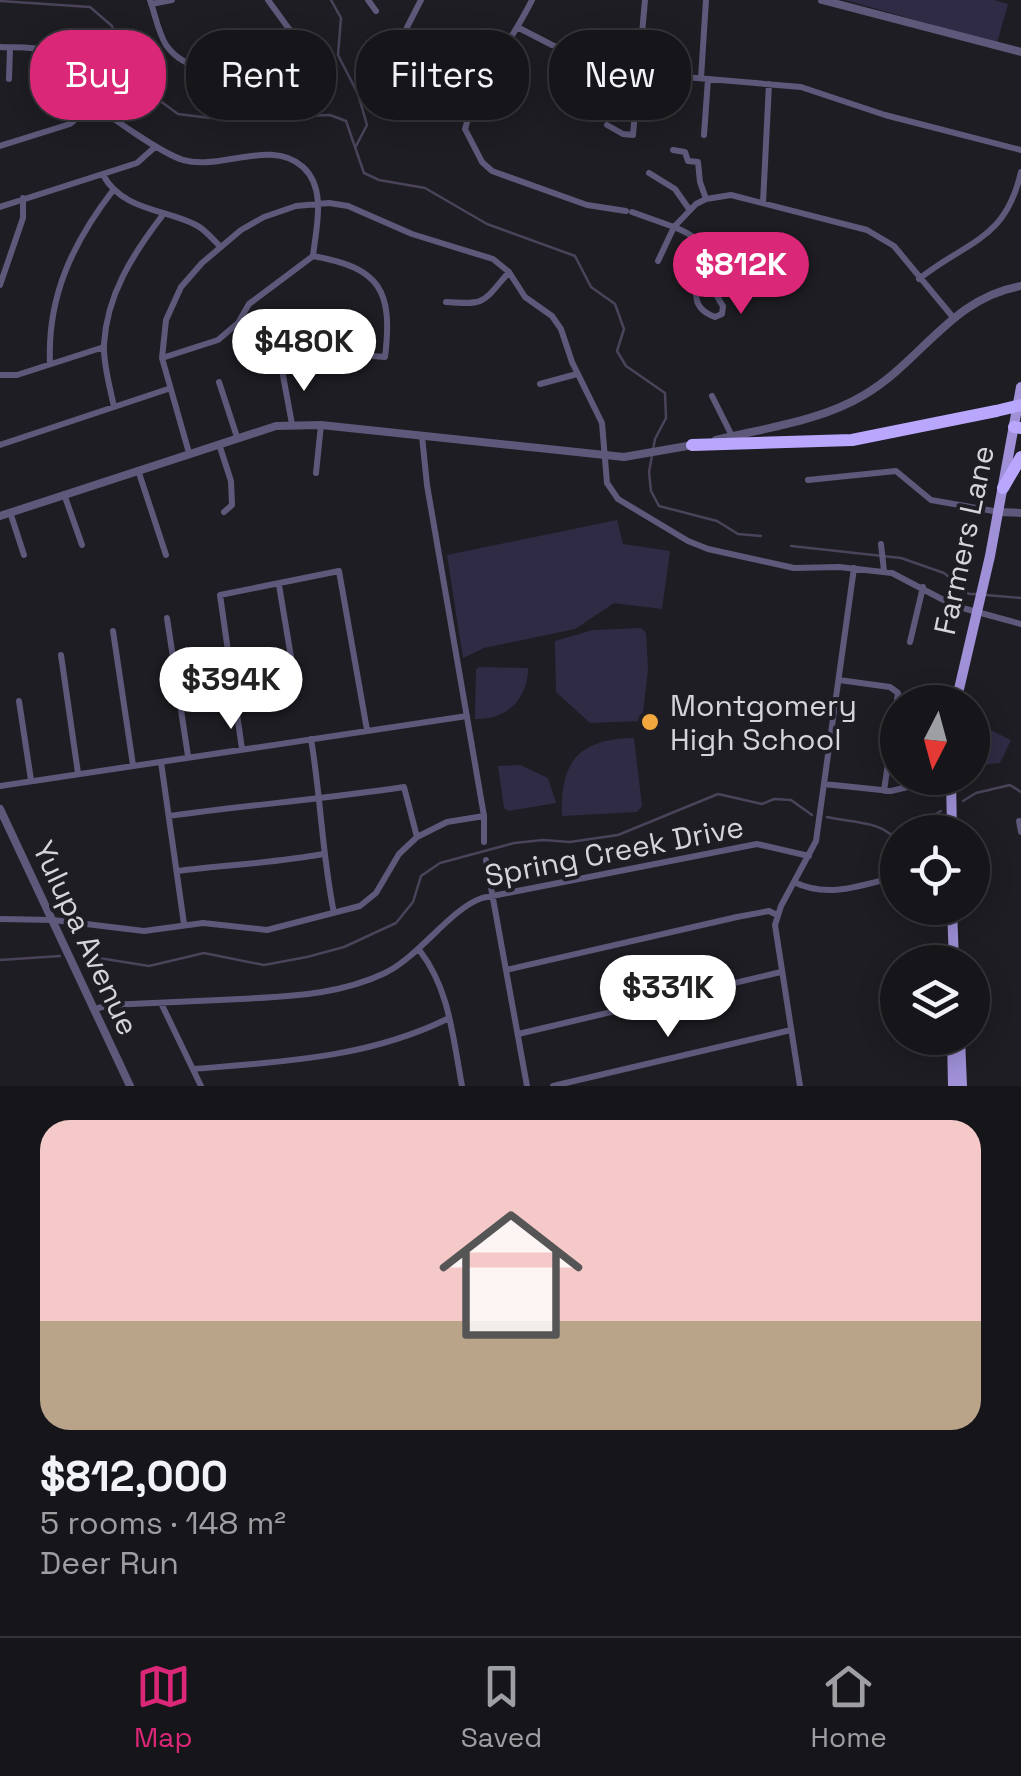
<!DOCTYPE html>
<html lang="en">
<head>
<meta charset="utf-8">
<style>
  :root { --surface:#16161a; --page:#1f1f23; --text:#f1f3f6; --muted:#9e9fa2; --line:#353539; --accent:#db2777 }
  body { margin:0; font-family:"Space Grotesk",sans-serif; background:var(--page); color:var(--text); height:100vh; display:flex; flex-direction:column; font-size:38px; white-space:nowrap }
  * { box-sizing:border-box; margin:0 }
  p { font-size:32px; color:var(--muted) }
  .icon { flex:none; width:55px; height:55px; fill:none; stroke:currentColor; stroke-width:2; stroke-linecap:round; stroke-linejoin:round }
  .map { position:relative; height:1086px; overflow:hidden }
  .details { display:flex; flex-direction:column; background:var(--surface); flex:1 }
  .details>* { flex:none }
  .banner { position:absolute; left:30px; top:30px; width:962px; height:90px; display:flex; gap:20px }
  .needle { width:65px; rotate:186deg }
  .tools { position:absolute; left:880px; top:685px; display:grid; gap:20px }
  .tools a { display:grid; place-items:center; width:110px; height:110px; border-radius:50%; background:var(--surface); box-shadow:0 5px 25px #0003,0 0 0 2px var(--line); font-size:50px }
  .price { position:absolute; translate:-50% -85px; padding:0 22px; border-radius:35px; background:#fff; color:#222; font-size:32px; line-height:65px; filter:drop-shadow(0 2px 5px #0008) }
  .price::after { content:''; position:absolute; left:50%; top:60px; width:30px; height:22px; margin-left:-15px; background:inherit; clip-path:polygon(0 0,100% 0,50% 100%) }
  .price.active { background:var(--accent); color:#fff }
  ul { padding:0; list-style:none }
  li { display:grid; align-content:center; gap:20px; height:530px; padding:0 40px }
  li span { display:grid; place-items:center; height:310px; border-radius:30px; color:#555 }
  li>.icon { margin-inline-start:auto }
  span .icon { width:180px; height:180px; fill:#fffc; stroke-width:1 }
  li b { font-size:42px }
  .pill { padding:0 35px; border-radius:40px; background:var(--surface); box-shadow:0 5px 25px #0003,0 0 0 2px var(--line); font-size:35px; line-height:90px }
  .pill.active { background:var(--accent); color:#fff }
  .tab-bar { display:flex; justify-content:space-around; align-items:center; height:140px; border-top:2px solid var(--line); background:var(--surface); font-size:28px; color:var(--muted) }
  .tab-bar a { display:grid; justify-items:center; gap:5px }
  .tab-bar .active { color:var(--accent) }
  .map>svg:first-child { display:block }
  .green { fill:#302b45 }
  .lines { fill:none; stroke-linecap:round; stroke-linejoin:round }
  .stream { stroke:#4a435a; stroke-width:2.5 }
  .minor { stroke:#5e587a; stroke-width:6 }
  .tertiary { stroke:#5e587a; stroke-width:8 }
  .primary { stroke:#9f90d8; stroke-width:10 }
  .motorway { stroke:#b9a7fe; stroke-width:12 }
  .motorway-bridge { stroke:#b9a7fe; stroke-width:12 }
  .poi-dot { fill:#efa73e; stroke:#1e1d23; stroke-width:4 }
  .labels { text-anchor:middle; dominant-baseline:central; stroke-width:8; stroke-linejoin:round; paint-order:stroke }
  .street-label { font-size:30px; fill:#d5d4d8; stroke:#1e1d23 }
  .poi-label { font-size:30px; fill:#d5d4d8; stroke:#1e1d23; text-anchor:start }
</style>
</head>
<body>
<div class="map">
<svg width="1021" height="1086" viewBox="0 0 1021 1086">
  <rect width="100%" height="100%" fill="#1e1d23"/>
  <path class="green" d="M 845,0 L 994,0 L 1008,4 L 997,43 Z
    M 617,520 L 623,544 L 670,551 L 662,609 L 614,603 L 575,629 L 484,648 L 463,658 L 447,555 Z
    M 641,628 L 646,633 L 648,670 L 642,721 L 590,723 L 556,692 L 555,641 L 593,630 Z
    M 479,667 L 528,668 C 528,700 506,720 475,719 L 476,670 Z
    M 978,724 L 1011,740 L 1000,763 L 973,766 L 973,727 Z
    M 634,738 L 642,806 L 637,812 L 562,816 C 560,761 579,739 634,738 Z
    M 520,765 L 548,778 L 556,803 L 508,811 L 504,808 L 498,766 Z"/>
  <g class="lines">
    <path class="stream" d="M 331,0 L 341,18 L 338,55 L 358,94 L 367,125 L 356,146
      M 0,1 L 90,7 L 112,26 L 121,46 L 118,64 L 137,84 L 178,114 L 210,118 L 230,110 L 277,106 L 304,116 L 330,115 L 346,121 L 364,173 L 379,180 L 425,188 L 487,224 L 575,256 L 591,287 L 615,304 L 624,329 L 617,351 L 626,366 L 665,393 L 666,418 L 655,439 L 649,472 L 651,491 L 659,506 L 717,521 L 738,534 L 761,536
      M 791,546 L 901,558 L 944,573 L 969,594 L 978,594
      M 986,595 L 1021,598
      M 963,801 L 976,793 L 1010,785 L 1021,792
      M 827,817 C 848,822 874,821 890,834 L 898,833
      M 901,832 C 906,827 930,818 941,811
      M 80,955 L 149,966 L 204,953 L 264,965 L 307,957 L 344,947 L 396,923 L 413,902 L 421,876 L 440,863 L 514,843 L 543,840 L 570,842 L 618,835 L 718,794 L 762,804 L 774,799 L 791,800 L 812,815
      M 0,960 L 60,956"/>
    <path class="minor" d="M 150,0 C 155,14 158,32 166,45 C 185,72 225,75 252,60 C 266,53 277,39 289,29
      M 268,0 L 289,29 L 304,39
      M 368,0 L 376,11
      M 532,0 C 511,43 477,83 465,129 L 482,162 L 492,171 L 587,205 L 626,211
      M 151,4 L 172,0
      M 519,28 L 552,45 L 638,73 L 801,87 L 885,115 L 1021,150
      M 0,47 C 15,48 32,46 46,51 C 72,61 78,80 93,100 C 104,115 164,154 183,160 C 221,171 271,138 303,167 C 327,189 316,228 313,256
      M 397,47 L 421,0
      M 701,78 L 706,0
      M 9,79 L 10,48
      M 607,125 L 623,134 L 633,135 L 645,0
      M 704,135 L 708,79
      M 0,146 L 70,124 L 95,103
      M 673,150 L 685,152 L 688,161 L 698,162 L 700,182 L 706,199
      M 649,173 L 675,189 L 689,209
      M 103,175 C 123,211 165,209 196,225 C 206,230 213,240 221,247
      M 763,203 L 769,84
      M 0,207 L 137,163 L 155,147
      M 632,212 L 674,227 L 696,204 L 706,199 L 731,195 L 867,230 L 894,246 L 952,316
      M 658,261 L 674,227 C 727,248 698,271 723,306 L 722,314 L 715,317 C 698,311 693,300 698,283 L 710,276
      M 919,279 C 968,240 1005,241 1021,172
      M 0,285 L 23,218 L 23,198
      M 446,302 C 487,305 482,303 509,272
      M 162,358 L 218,340 L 238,323 L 249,304 L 313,256 C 381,268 393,291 385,357 L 361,355
      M 50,364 C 47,296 73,242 114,189
      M 282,370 L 292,424
      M 0,375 L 17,375 L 104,347
      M 219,382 L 237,437
      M 540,384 L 577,374
      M 712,396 L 732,436
      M 114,407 C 110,387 103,364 104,344 C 107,294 133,254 162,216
      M 422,436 L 427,485 L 484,816 L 484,842
      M 219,444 L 231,481 L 232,505 L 224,512
      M 0,445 L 168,389
      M 189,453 L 162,358 L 166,320 L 181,287 L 202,263 L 241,230 L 264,217 L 296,206 L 329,203 L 348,206 L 412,234 L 493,259 L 509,272 L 525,297 L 552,316 L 561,329 L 572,362 L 602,423 L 607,483 L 618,499 L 688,541 L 708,549 L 794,568 L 839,567 L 892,573 L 955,606 L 1021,624
      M 138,470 L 166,555
      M 316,473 L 321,425
      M 808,480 L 896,471 L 931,500 L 999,512
      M 64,494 L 82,545
      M 10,512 L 24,555
      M 881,544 L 884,571
      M 167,618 L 188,756
      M 113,631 L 133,765
      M 910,642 L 923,587
      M 61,655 L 78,773
      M 839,680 L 890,687 L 898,693 L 884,791
      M 234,688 L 295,681 L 279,585
      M 19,701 L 31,780
      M 311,739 C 321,798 322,855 334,913
      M 242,749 L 220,595 L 339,571 L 367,730
      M 161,762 L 184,924
      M 824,784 L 891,791 L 945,778
      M 0,786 L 467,716
      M 169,816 C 248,805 325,799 404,787 L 417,837
      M 1019,821 L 1021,832
      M 486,860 L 527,1086
      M 177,871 C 226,865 274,863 323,854
      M 794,882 C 828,899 862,885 898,876
      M 0,919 L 53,920 L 144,931 L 203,923 L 267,930 L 360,906 L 376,893 L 399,854 L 417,837 L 447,822 L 484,816
      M 420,951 C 450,990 453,1039 462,1086
      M 506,970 L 737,917 L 769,911 L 777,915
      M 161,1003 L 201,1086
      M 95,1009 L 109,1005 C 153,1003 197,1001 241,999 C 290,996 339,995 385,973 C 420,956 450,909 482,898 L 757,844 L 809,856
      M 518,1034 L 781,972
      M 193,1069 C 280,1062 369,1058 449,1018
      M 553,1086 L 791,1030
      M 800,1086 L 775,925 L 781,906 L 816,841 L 854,568"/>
    <path class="tertiary" d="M 822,0 L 1021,52
      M 716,440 C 765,428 821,421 864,395 C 922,361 951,298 1021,286
      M 999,512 L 1021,513
      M 0,516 L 276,426 L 321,425 L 624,457 L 693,445
      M 0,809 L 130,1086"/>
    <path class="primary" d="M 956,702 L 990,556 L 1021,387
      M 951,778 L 952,832
      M 952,908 L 954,962
      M 952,1038 L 953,1086
      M 960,1038 L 962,1086"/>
    <path class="motorway" d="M 1014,427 L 1021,428
      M 692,445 L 852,440 L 996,411
      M 1003,488 L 1021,457"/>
    <path class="motorway-bridge" d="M 996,411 L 1021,405"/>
  </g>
  <circle class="poi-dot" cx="650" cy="722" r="10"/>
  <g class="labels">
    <g class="street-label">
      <text transform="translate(964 540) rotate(-78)">Farmers Lane</text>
      <text transform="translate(614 851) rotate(-11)">Spring Creek Drive</text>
      <text transform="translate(86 938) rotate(65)">Yulupa Avenue</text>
    </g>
    <g class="poi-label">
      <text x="670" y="705">Montgomery<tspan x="670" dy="34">High School</tspan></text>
    </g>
  </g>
</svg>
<div class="tools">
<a><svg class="needle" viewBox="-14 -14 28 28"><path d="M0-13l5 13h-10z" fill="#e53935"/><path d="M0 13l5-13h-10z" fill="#9e9fa2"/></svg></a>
<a><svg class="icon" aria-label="locate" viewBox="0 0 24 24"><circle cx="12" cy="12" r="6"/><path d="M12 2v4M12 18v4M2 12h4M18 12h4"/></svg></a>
<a><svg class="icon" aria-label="layers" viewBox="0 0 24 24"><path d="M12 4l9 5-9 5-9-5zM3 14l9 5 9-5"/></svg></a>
</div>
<b class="price active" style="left:741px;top:317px">$812K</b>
<b class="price" style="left:304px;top:394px">$480K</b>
<b class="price" style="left:231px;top:732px">$394K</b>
<b class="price" style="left:668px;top:1040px">$331K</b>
<div class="banner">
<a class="pill active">Buy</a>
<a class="pill">Rent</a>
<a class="pill">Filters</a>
<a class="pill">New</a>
</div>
</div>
<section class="details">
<ul>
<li><span style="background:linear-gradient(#f6c9c9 65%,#b9a48a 0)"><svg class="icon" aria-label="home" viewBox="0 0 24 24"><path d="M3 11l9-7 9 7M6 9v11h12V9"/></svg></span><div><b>$812,000</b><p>5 rooms · 148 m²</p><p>Deer Run</p></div></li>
</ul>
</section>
<nav class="tab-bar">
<a class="active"><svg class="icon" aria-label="map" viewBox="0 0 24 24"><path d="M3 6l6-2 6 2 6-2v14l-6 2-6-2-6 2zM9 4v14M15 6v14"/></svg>Map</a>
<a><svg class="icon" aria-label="saved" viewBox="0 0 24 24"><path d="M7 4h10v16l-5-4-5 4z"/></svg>Saved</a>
<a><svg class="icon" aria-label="home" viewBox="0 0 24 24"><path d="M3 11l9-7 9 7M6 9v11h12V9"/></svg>Home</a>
</nav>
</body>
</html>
